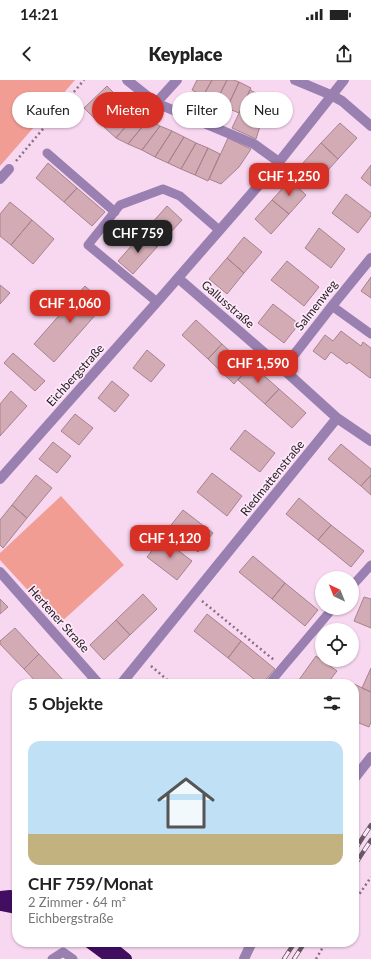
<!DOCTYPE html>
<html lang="de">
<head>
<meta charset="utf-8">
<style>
  :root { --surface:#fff; --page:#f6f6f6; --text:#222; --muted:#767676; --line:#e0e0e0; --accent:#d93025 }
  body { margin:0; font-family:Lato,sans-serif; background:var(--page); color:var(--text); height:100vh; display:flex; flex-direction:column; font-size:15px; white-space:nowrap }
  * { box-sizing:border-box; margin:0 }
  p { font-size:13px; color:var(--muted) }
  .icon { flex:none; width:22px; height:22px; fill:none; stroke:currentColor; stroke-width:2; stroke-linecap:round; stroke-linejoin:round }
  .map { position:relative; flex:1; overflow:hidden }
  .details { position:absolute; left:12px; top:599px; width:347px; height:268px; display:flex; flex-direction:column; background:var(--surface); border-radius:16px; box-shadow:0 1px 3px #0004 }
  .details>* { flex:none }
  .top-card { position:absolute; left:12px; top:12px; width:347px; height:36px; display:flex; gap:8px }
  .needle { width:26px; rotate:317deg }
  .buttons { position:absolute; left:315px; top:491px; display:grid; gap:8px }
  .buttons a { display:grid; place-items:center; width:44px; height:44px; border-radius:50%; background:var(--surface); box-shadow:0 1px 3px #0004; font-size:20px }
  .price { position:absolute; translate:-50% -34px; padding:0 9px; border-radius:8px; background:var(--accent); color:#fff; font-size:13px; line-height:26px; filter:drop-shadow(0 1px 2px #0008) }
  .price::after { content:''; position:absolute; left:50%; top:24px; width:12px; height:9px; margin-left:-6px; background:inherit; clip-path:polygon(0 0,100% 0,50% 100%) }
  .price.on { background:#222; color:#fff }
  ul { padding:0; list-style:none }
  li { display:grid; align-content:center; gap:8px; height:212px; padding:0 16px }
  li+li { border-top:1px solid var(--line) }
  li span { display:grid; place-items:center; height:124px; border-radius:12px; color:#555 }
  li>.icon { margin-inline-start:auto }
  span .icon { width:72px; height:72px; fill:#fffc; stroke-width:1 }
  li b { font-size:17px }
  h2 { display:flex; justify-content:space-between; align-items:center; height:48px; padding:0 16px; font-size:17px }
  .chip { padding:0 14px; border-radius:18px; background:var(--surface); box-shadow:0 1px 3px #0004; font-size:14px; line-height:36px }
  .chip.on { background:var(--accent); color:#fff }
  .status { display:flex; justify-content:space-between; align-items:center; height:28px; padding:0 20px; background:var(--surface); direction:ltr }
  .status svg { height:11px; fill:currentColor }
  header { display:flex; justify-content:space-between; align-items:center; height:52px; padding:0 16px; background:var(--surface); font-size:18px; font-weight:800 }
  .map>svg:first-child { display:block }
  .green { fill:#f29d94 }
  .building { fill:#d2abb5; stroke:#a7828c }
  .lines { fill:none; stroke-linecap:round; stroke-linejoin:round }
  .path { stroke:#867182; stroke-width:2.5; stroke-dasharray:2 3; stroke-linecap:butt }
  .lane { stroke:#9980b1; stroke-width:9 }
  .street { stroke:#9980b1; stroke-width:10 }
  .highway { stroke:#420e61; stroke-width:12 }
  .rail-casing { stroke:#6b5867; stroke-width:4.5 }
  .rail { stroke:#fdeaf9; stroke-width:3; stroke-dasharray:9; stroke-linecap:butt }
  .labels { text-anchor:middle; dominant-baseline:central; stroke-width:3.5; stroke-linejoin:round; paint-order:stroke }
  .street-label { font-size:12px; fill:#231821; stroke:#fdeaf9 }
</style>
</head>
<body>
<div class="status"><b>14:21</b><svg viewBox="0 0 49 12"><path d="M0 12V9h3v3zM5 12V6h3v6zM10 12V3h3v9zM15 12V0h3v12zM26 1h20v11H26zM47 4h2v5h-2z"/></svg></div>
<header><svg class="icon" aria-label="back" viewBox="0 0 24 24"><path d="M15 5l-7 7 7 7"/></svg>Keyplace<svg class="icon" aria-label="share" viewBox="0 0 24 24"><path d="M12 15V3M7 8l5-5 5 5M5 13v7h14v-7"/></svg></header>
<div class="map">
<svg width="371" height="879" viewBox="0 0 371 879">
  <rect width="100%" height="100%" fill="#f8d8f1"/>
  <path class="green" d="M 0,0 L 75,0 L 0,86 Z
    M 61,416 L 124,485 L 59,544 L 0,480 L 0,473 Z"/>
  <path class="building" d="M 197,0 L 212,0 L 203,16 L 192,10 Z
    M 212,0 L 227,0 L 216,22 L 203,16 Z
    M 227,0 L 234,0 L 239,2 L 227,28 L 216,22 Z
    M 239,2 L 251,8 L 239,33 L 227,28 Z
    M 107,6 L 116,15 L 94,38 L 84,28 Z
    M 250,10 L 264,17 L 264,33 L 256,59 L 232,48 Z
    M 116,15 L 126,25 L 105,48 L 94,38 Z
    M 126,25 L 136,34 L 116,58 L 105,48 Z
    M 136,34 L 148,40 L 128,64 L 116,58 Z
    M 148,40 L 160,46 L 142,70 L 128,64 Z
    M 340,43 L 357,58 L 338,79 L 321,63 Z
    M 160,46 L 172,51 L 155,77 L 142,70 Z
    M 172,51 L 184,57 L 168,83 L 155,77 Z
    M 184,57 L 196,63 L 181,89 L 168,83 Z
    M 228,58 L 251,69 L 239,87 L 221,104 L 209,99 Z
    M 196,63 L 208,68 L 195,95 L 181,89 Z
    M 321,63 L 338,79 L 320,99 L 303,83 Z
    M 208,68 L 220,74 L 208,101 L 195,95 Z
    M 48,83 L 77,108 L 64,122 L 36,98 Z
    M 371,85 L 371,106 L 361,98 Z
    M 290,100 L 306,115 L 289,134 L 272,120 Z
    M 77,108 L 105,132 L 92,146 L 64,122 Z
    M 346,114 L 371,133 L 371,136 L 358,153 L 332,133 Z
    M 272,120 L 289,134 L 271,154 L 255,139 Z
    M 10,122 L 32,140 L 11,165 L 0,156 L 0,134 Z
    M 167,126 L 182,140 L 157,167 L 142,154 Z
    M 32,140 L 54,159 L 33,184 L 11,165 Z
    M 319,148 L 345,169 L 331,188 L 305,168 Z
    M 142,154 L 157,167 L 133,194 L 118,181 Z
    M 244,157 L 262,172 L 244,193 L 227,178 Z
    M 227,178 L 244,193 L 227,214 L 209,199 Z
    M 287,181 L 319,207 L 304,226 L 271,200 Z
    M 371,197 L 371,218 L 361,211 Z
    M 0,205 L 10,213 L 0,224 Z
    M 85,206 L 105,224 L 54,282 L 34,264 Z
    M 273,224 L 299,244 L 284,263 L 258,243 Z
    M 196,240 L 222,264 L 208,279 L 182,255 Z
    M 341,251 L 361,266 L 363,262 L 371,268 L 371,297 L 370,298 L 349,282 L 347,284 L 331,272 L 325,280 L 313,271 L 325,255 L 333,261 Z
    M 222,264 L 248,288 L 234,304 L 208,279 Z
    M 147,270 L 165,285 L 151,302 L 133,288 Z
    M 13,273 L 45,301 L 35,311 L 4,283 Z
    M 252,285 L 279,309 L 265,324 L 238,300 Z
    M 112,301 L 129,315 L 115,332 L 98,318 Z
    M 279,309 L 306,333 L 292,348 L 265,324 Z
    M 11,311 L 27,326 L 0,356 L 0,324 Z
    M 75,334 L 93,348 L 79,365 L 61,351 Z
    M 245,350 L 275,373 L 260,392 L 230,369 Z
    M 53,362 L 71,376 L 57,393 L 39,379 Z
    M 341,364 L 371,389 L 371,395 L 361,406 L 328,379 Z
    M 212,393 L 242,416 L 227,436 L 197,412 Z
    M 36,395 L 52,408 L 27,438 L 12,425 Z
    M 371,395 L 371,415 L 361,406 Z
    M 299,418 L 331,445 L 318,460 L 286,434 Z
    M 12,425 L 27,438 L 3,468 L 0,465 L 0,440 Z
    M 183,430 L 213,453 L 198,472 L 168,449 Z
    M 331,445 L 364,471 L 351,487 L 318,460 Z
    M 162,458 L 192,481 L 177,500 L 147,477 Z
    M 253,476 L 285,503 L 272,519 L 239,492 Z
    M 285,503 L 318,530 L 305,546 L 272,519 Z
    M 143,514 L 157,529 L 130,555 L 116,540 Z
    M 364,517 L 371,519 L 371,548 L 354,541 Z
    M 0,519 L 8,527 L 0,534 Z
    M 207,534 L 241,561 L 228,578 L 194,551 Z
    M 116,540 L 130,555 L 104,580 L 90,565 Z
    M 15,548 L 39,574 L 24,589 L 0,564 L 0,561 Z
    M 241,561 L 275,589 L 262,604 L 260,604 L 228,578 Z
    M 39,574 L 64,601 L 61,604 L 38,604 L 24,589 Z
    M 316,576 L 337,591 L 327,604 L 296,604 Z
    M 371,588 L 371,612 L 362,608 Z
    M 354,604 L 371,612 L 371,642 L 369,647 L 354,641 Z"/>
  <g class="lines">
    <path class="path" d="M 16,81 L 84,0
      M 202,521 L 274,580
      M 151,586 L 172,604
      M 354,822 L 371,797
      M 316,879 L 326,862"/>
    <path class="lane" d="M 47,73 L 115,132
      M 157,222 L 88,165 L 120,125 L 163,109 L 180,116 L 219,150
      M 332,226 L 371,254
      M 352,506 L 371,485
      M 269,604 L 283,587 L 333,528
      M 52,879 L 63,872 L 73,879"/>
    <path class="street" d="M 127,0 L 156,23 L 254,64 L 279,82
      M 295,0 L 331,15 L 342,21 L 371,46
      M 156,23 L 177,0
      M 0,99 L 9,89
      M 178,198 L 283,289 L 337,338 L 371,361
      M 283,289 L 332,226 L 371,178
      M 0,399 L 157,222 L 279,82 L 344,0
      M 0,492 L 99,604
      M 121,604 L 337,338
      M 354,699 L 371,677
      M 244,879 L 252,862"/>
    <path class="highway" d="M 0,817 L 10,816 L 17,818
      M 0,825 L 2,825 L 17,828
      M 89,862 L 112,879
      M 105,862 L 126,879"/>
    <defs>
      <path id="rail" d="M 354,771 L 371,745
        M 354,786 L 371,760
        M 284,879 L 295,862
        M 294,879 L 305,862"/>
    </defs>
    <use href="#rail" class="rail-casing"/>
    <use href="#rail" class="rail"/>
  </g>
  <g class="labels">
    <g class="street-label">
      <text transform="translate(228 224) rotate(41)">Gallusstraße</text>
      <text transform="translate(316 225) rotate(-52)">Salmenweg</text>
      <text transform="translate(75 295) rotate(-48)">Eichbergstraße</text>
      <text transform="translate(272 398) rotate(-51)">Riedmattenstraße</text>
      <text transform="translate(59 539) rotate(48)">Hertener Straße</text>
    </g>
  </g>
</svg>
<div class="buttons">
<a><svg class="needle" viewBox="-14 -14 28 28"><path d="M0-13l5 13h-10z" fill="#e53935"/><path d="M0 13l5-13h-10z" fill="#767676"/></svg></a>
<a><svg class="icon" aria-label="locate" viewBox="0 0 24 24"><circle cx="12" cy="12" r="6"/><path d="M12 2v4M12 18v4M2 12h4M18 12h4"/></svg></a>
</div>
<b class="price" style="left:289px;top:117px">CHF 1,250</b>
<b class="price on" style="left:138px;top:174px">CHF 759</b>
<b class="price" style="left:70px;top:244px">CHF 1,060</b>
<b class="price" style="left:258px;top:304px">CHF 1,590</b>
<b class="price" style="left:170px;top:479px">CHF 1,120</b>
<div class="top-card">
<a class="chip">Kaufen</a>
<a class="chip on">Mieten</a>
<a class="chip">Filter</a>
<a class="chip">Neu</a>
</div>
<section class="details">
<h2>5 Objekte<svg class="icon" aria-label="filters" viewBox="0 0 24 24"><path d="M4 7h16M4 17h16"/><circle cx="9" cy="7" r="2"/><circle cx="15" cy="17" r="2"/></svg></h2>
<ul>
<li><span style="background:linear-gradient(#bfe0f5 75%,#c2b280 0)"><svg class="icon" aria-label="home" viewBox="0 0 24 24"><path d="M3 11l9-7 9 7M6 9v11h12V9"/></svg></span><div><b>CHF 759/Monat</b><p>2 Zimmer · 64 m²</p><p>Eichbergstraße</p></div></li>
</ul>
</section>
</div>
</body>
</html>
